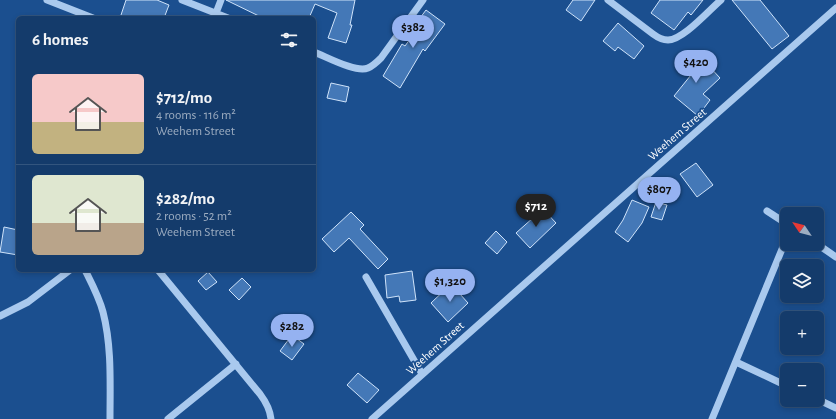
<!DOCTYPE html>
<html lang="en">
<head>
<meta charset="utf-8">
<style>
  :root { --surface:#143b6b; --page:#1d4271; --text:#f1f3f6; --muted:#9dadc1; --line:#33557e; --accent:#95b2f1 }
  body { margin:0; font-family:"Alegreya Sans",sans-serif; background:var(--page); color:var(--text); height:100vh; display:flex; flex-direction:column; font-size:15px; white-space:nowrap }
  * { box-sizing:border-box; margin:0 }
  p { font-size:13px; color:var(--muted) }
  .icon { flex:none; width:22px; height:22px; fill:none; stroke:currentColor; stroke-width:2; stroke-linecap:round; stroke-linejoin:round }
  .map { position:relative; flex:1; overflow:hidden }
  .sheet { position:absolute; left:16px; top:16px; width:300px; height:256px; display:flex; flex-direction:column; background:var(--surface); border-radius:6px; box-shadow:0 2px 6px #0003,0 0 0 1px var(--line) }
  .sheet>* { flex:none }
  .needle { width:26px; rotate:305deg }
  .tools { position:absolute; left:780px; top:207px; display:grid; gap:8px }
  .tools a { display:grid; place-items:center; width:44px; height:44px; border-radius:6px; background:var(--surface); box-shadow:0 2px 6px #0003,0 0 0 1px var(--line); font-size:20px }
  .price { position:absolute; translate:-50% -34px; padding:0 9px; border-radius:14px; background:var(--accent); color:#111; font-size:13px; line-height:26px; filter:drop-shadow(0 1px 2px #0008) }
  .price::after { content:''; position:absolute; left:50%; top:24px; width:12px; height:9px; margin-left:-6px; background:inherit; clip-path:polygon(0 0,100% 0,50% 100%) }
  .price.current { background:#222; color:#fff }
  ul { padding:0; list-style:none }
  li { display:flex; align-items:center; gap:12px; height:100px; padding:0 16px }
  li+li { border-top:1px solid var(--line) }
  li span { display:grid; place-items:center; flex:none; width:112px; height:80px; border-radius:6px; color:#555 }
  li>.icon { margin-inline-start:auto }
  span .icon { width:48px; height:48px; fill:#fffc; stroke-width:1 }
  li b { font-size:17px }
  h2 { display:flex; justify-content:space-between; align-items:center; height:48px; padding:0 16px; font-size:17px }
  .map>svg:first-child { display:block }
  .building { fill:#4478b7; stroke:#cfe3fa }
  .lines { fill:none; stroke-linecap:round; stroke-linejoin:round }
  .minor { stroke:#a9c9ee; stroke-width:7 }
  .labels { text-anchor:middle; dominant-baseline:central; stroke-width:3.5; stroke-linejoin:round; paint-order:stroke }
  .street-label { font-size:12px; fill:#fff; stroke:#1b4f8f }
</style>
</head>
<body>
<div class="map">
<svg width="836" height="419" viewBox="0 0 836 419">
  <rect width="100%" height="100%" fill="#1b4f8f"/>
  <path class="building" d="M 126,0 L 157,0 L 169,5 L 164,18 L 120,18 Z
    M 226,0 L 355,0 L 350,25 L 352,25 L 346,43 L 328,38 L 337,13 L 315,4 L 309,18 L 263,18 Z
    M 573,0 L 595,0 L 581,21 L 566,10 Z
    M 660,0 L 703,0 L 691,15 L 688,12 L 674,30 L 651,13 Z
    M 732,0 L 760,0 L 789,36 L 772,49 Z
    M 426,10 L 445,24 L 425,51 L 423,49 L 400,88 L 383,76 L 402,44 L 405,46 L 421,24 L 417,22 Z
    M 618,23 L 644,46 L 634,59 L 618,47 L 615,51 L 603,41 Z
    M 687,51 L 703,66 L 707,64 L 720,78 L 703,94 L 710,100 L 698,116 L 674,96 L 691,75 L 677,62 Z
    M 331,83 L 349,87 L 346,102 L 327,98 Z
    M 696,163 L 713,185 L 697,197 L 680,174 Z
    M 632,200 L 649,207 L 642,223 L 628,242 L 615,232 L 623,220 Z
    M 656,202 L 667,205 L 662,220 L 651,217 Z
    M 543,209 L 556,223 L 530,248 L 516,233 Z
    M 351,212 L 364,225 L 360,229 L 388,259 L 378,269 L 349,238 L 334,252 L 322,239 Z
    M 4,227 L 18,230 L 18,255 L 0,252 Z
    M 496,231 L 507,242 L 497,254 L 485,243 Z
    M 412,271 L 416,300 L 400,302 L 399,296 L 387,298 L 385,275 Z
    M 208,272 L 217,282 L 206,290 L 198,281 Z
    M 242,278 L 251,287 L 239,300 L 229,290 Z
    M 451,284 L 468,303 L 448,322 L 431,303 Z
    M 292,335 L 304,344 L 292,360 L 280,351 Z
    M 358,373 L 379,390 L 367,403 L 347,385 Z"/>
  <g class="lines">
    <path class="minor" d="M 47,0 L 93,18
      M 182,0 L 228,18
      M 608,0 L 653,34 C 657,37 662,40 668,40 C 683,40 709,10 721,0
      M 216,13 L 221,0
      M 314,52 C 327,57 356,73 368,68 C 373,66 377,62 381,58 L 423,0
      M 767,211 L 787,224
      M 817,244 L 836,257
      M 85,270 C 92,284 99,297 103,312 C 112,347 110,384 110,419
      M 158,270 L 260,394 C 266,402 270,409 271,419
      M 366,277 L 422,374
      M 0,316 L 28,302 L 70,270
      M 736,362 L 787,386
      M 817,399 L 836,408
      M 168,419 L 236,364
      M 372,419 L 836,8
      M 712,419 L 787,237"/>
  </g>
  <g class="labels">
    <g class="street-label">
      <text transform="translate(677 134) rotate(-41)">Weehem Street</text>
      <text transform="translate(435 348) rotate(-42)">Weehem Street</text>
    </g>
  </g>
</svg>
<div class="tools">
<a><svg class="needle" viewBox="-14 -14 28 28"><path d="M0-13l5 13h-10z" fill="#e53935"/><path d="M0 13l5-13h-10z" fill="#9dadc1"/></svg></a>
<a><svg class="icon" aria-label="layers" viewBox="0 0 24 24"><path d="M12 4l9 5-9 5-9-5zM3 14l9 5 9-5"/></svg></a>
<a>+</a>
<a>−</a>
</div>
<b class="price" style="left:413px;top:49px">$382</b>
<b class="price" style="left:696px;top:84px">$420</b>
<b class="price" style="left:659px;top:211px">$807</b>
<b class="price current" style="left:536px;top:228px">$712</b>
<b class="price" style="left:450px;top:303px">$1,320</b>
<b class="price" style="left:292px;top:348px">$282</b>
<section class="sheet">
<h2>6 homes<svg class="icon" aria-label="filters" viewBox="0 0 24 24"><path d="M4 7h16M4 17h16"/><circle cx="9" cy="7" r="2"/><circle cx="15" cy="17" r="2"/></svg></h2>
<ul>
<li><span style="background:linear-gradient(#f6c9c9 60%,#c2b280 0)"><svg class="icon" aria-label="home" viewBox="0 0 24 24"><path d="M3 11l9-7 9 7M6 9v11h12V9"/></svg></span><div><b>$712/mo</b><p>4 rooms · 116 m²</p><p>Weehem Street</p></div></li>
<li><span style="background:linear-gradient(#dfe7d0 60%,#b9a48a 0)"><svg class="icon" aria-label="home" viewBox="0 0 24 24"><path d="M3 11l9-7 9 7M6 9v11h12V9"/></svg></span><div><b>$282/mo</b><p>2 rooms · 52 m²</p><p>Weehem Street</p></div></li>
</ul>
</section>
</div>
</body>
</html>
